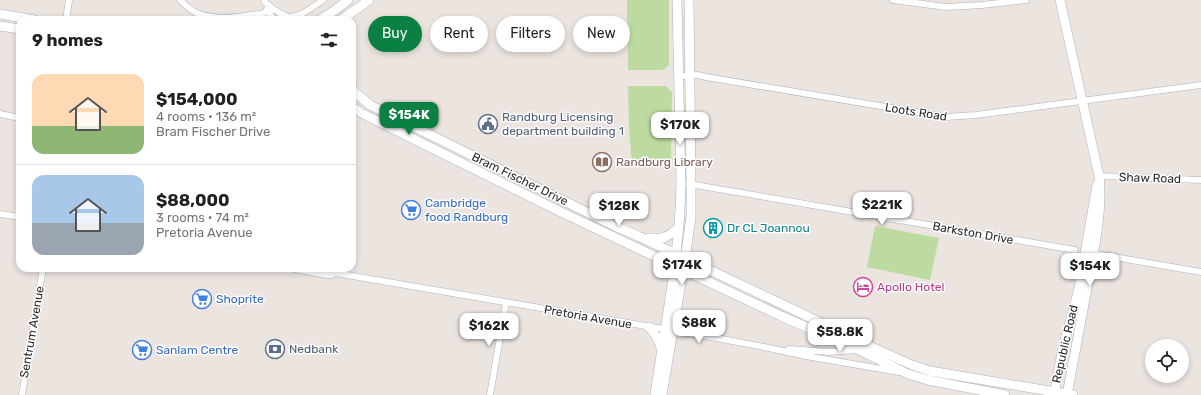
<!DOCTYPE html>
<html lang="en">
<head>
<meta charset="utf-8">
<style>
  :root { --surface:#fff; --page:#f6f6f6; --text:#202124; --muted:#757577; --line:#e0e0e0; --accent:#0b8043 }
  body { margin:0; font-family:Rubik,sans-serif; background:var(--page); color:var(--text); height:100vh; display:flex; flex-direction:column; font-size:15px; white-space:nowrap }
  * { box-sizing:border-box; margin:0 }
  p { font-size:13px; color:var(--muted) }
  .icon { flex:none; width:22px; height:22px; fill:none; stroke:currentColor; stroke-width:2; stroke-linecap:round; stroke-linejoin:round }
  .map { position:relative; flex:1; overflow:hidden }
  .sheet { position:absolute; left:16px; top:16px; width:340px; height:256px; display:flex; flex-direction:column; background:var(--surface); border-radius:12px; box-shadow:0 2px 6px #0003 }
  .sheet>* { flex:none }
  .guide { position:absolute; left:368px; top:16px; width:380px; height:36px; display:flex; gap:8px }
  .buttons { position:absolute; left:1145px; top:339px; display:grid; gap:8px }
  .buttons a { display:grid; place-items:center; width:44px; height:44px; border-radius:50%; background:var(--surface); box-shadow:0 2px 6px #0003; font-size:20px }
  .price { position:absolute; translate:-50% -34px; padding:0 9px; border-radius:8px; background:#fff; color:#222; font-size:13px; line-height:26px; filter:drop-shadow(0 1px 2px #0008) }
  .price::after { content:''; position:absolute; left:50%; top:24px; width:12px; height:9px; margin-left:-6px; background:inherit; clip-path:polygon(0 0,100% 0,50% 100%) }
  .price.active { background:var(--accent); color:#fff }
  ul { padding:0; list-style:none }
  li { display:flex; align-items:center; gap:12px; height:100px; padding:0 16px }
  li+li { border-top:1px solid var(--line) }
  li span { display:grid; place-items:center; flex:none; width:112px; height:80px; border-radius:12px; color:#555 }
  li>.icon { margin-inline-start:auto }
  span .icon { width:48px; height:48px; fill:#fffc; stroke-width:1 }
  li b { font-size:17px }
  h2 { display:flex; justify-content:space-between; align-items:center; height:48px; padding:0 16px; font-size:17px }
  .tag { padding:0 14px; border-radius:18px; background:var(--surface); box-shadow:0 2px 6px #0003; font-size:14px; line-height:36px }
  .tag.active { background:var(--accent); color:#fff }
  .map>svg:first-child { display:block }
  .green { fill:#bddba1 }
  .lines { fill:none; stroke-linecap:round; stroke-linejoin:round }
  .street-casing { stroke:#afb2ba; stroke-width:7 }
  .secondary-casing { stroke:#afb2ba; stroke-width:10 }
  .street { stroke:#fff; stroke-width:6 }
  .secondary { stroke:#fff; stroke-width:9 }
  .labels { text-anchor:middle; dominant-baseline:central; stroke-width:3; stroke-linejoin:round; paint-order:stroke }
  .street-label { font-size:12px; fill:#2b2b2b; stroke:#fff }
  .service-label { font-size:12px; fill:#4e5e75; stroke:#fff; text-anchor:start }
  .education-label { font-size:12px; fill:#785e54; stroke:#fff; text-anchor:start }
  .shop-label { font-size:12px; fill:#366cbe; stroke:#fff; text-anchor:start }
  .culture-label { font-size:12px; fill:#0d838f; stroke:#fff; text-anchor:start }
  .hotel-label { font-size:12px; fill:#b23c85; stroke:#fff; text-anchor:start }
</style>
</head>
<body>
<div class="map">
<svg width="1201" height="395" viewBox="0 0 1201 395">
  <rect width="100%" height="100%" fill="#ebe4df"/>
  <path class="green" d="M 627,0 L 669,0 L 669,65 L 663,70 L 628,70 Z
    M 628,86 L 665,86 L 672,92 L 671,162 L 632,163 L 629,128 Z
    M 875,226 L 939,238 L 930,280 L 867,267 Z"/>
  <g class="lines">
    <defs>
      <path id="street" d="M 180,0 C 185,5 190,10 197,13 C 216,22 249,16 269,12
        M 893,0 L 946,7 L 982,5 L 1026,0
        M 264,1 C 291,26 296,18 323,0
        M 267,9 L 274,20
        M 66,20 L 69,0
        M 679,76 L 698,75 L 706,77 L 946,117 L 976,115 L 1201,85
        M 0,114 L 20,118
        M 1099,176 L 1201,180
        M 689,184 L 1075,250
        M 0,214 L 20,217
        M 1091,253 L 1201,272
        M 289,268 L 327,275 L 331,275 L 335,273 L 722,339 L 769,348 L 806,356 L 899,372
        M 789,349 L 828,352 L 858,350
        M 22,395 L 43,268
        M 490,395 L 506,303"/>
      <path id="secondary" d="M 1060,0 L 1099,176 C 1103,209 1094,250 1088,283 C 1081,320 1074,358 1067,395
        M 0,14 L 35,20
        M 319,20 L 334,11 L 348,0
        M 341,20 L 369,0
        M 0,26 L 20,29
        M 352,90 L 370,105 L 617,227 L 638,236 L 874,348 L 912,365 L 930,371 L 1073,395
        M 352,107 L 365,115 L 561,212 L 781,316 L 859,350 L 908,374 L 928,380 L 1005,395
        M 649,238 C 662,241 669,236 679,227
        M 649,327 C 655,334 659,339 661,348
        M 655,395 C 665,325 680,254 681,184 L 677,0
        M 662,395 L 685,259 L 691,217 L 691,184 L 689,0
        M 1054,395 L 1062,352 L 1079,288 L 1097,185"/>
    </defs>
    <use href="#street" class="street-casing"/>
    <use href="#secondary" class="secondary-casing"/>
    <use href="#street" class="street"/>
    <use href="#secondary" class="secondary"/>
  </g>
  <defs>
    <symbol id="civic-ring" viewBox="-11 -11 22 22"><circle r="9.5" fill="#fff" stroke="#5c6f8a" stroke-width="1.5"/><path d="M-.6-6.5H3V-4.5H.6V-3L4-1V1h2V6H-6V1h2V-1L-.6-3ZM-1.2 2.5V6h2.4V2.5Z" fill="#5c6f8a"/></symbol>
    <symbol id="library-ring" viewBox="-11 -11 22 22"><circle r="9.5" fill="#fff" stroke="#8d6e63" stroke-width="1.5"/><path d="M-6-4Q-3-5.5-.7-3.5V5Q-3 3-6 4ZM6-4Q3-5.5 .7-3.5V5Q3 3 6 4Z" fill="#8d6e63"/></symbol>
    <symbol id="supermarket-ring" viewBox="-11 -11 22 22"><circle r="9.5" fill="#fff" stroke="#3f7fe0" stroke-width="1.5"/><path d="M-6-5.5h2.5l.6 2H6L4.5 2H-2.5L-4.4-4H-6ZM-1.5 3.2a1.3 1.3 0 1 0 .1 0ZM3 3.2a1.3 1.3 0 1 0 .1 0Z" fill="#3f7fe0"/></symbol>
    <symbol id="building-ring" viewBox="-11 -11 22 22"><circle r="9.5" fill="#fff" stroke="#0f9aa8" stroke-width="1.5"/><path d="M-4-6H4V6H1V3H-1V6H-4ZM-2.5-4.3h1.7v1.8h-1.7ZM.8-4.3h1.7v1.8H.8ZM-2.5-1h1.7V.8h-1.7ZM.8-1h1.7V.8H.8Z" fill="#0f9aa8"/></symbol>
    <symbol id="hotel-ring" viewBox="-11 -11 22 22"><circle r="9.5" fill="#fff" stroke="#d1479c" stroke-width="1.5"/><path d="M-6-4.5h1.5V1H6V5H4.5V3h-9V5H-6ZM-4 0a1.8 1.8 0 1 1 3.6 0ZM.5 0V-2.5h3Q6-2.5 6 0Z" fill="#d1479c"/></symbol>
    <symbol id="bank-ring" viewBox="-11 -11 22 22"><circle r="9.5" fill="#fff" stroke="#5c6f8a" stroke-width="1.5"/><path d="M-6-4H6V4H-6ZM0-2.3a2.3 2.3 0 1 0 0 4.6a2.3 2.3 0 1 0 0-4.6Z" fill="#5c6f8a"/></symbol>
  </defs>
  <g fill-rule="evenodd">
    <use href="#civic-ring" x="477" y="113" width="22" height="22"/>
    <use href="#library-ring" x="591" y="151" width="22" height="22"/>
    <use href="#supermarket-ring" x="400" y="199" width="22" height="22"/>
    <use href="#building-ring" x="702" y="217" width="22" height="22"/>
    <use href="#hotel-ring" x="852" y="276" width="22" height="22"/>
    <use href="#supermarket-ring" x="191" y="288" width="22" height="22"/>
    <use href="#bank-ring" x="264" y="338" width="22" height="22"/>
    <use href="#supermarket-ring" x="131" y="339" width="22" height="22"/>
  </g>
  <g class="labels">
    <g class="street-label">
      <text transform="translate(916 112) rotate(9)">Loots Road</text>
      <text transform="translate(1150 178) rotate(2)">Shaw Road</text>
      <text transform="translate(520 179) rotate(26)">Bram Fischer Drive</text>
      <text transform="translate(973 233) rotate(10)">Barkston Drive</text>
      <text transform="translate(588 317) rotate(10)">Pretoria Avenue</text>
      <text transform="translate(32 332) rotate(-80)">Sentrum Avenue</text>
      <text transform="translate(1065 344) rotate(-77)">Republic Road</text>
    </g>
    <g class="service-label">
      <text x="502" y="117">Randburg Licensing<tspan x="502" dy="14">department building 1</tspan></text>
      <text x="289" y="349">Nedbank</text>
    </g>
    <g class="education-label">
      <text x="616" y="162">Randburg Library</text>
    </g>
    <g class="shop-label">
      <text x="425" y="203">Cambridge<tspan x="425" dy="14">food Randburg</tspan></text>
      <text x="216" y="299">Shoprite</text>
      <text x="156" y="350">Sanlam Centre</text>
    </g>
    <g class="culture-label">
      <text x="727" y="228">Dr CL Joannou</text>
    </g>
    <g class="hotel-label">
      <text x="877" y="287">Apollo Hotel</text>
    </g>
  </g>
</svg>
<div class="buttons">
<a><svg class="icon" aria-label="locate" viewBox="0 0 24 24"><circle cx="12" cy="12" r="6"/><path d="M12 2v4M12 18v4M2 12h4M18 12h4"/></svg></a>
</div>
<b class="price active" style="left:409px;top:136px">$154K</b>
<b class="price" style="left:680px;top:146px">$170K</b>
<b class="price" style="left:882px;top:226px">$221K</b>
<b class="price" style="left:619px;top:227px">$128K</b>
<b class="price" style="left:682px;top:286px">$174K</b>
<b class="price" style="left:1090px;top:287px">$154K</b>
<b class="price" style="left:699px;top:344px">$88K</b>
<b class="price" style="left:489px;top:347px">$162K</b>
<b class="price" style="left:840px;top:353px">$58.8K</b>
<div class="guide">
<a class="tag active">Buy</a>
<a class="tag">Rent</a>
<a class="tag">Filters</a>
<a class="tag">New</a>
</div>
<section class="sheet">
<h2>9 homes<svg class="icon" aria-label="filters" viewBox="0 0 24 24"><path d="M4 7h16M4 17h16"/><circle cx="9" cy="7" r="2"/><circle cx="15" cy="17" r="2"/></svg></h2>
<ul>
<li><span style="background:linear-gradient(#ffd9b3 65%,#8fb573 0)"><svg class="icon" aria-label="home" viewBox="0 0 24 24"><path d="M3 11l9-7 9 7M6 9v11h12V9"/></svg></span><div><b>$154,000</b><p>4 rooms · 136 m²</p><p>Bram Fischer Drive</p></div></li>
<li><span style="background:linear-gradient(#a9c7e8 60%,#9aa5b1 0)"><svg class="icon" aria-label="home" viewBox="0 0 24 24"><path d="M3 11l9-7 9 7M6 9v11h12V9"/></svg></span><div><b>$88,000</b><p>3 rooms · 74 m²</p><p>Pretoria Avenue</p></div></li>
</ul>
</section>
</div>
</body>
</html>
